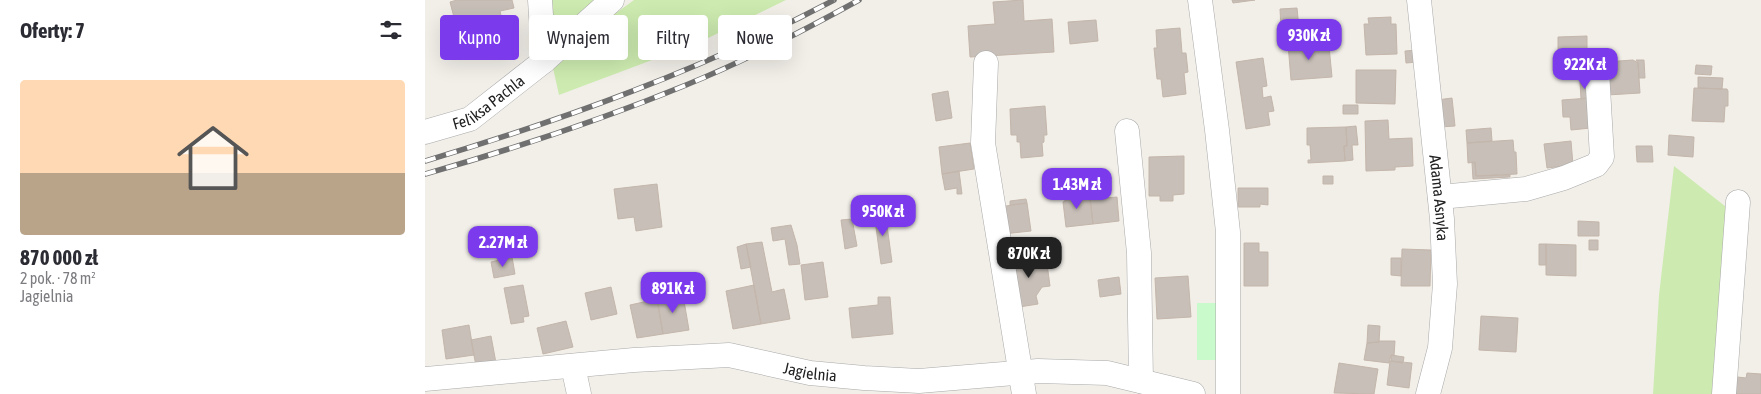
<!DOCTYPE html>
<html lang="pl">
<head>
<meta charset="utf-8">
<style>
  :root { --surface:#fff; --page:#f2f2f3; --text:#2b2b33; --muted:#7c7c81; --line:#e1e1e2; --accent:#7c3aed }
  body { margin:0; font-family:"Asap Condensed",sans-serif; background:var(--page); color:var(--text); height:100vh; display:flex; flex-direction:column; font-size:19px; white-space:nowrap }
  * { box-sizing:border-box; margin:0 }
  p { font-size:16px; color:var(--muted) }
  .icon { flex:none; width:28px; height:28px; fill:none; stroke:currentColor; stroke-width:2; stroke-linecap:round; stroke-linejoin:round }
  .map { position:relative; flex:1; overflow:hidden }
  .details { display:flex; flex-direction:column; background:var(--surface); width:425px }
  .details>* { flex:none }
  .hud { position:absolute; left:15px; top:15px; width:475px; height:45px; display:flex; gap:10px }
  .price { position:absolute; translate:-50% -42px; padding:0 11px; border-radius:10px; background:var(--accent); color:#fff; font-size:16px; line-height:32px; filter:drop-shadow(0 1px 2px #0008) }
  .price::after { content:''; position:absolute; left:50%; top:30px; width:15px; height:11px; margin-left:-8px; background:inherit; clip-path:polygon(0 0,100% 0,50% 100%) }
  .price.current { background:#222; color:#fff }
  ul { padding:0; list-style:none }
  li { display:grid; align-content:center; gap:10px; height:265px; padding:0 20px }
  li+li { border-top:1px solid var(--line) }
  li span { display:grid; place-items:center; height:155px; border-radius:5px; color:#555 }
  li>.icon { margin-inline-start:auto }
  span .icon { width:90px; height:90px; fill:#fffc; stroke-width:1 }
  li b { font-size:21px }
  h2 { display:flex; justify-content:space-between; align-items:center; height:60px; padding:0 20px; font-size:21px }
  .pill { padding:0 18px; border-radius:5px; background:var(--surface); box-shadow:0 5px 20px #0002; font-size:18px; line-height:45px }
  .pill.current { background:var(--accent); color:#fff }
  main { display:flex; flex:1; min-height:0 }
  .map>svg:first-child { display:block }
  .grass { fill:#cdebb0 }
  .park { fill:#c8facc }
  .building { fill:#c7bfb8; stroke:#c4b6ab }
  .lines { fill:none; stroke-linecap:round; stroke-linejoin:round }
  .minor-casing { stroke:#a9a9a9; stroke-width:25 }
  .minor { stroke:#fff; stroke-width:24 }
  .rail-casing { stroke:#707070; stroke-width:5.5 }
  .rail { stroke:#fff; stroke-width:4; stroke-dasharray:11; stroke-linecap:butt }
  .labels { text-anchor:middle; dominant-baseline:central; stroke-width:4; stroke-linejoin:round; paint-order:stroke }
  .street-label { font-size:16px; fill:#222; stroke:#fff }
</style>
</head>
<body>
<main>
<section class="details">
<h2>Oferty: 7<svg class="icon" aria-label="filters" viewBox="0 0 24 24"><path d="M4 7h16M4 17h16"/><circle cx="9" cy="7" r="2"/><circle cx="15" cy="17" r="2"/></svg></h2>
<ul>
<li><span style="background:linear-gradient(#ffd9b3 60%,#b9a48a 0)"><svg class="icon" aria-label="home" viewBox="0 0 24 24"><path d="M3 11l9-7 9 7M6 9v11h12V9"/></svg></span><div><b>870 000 zł</b><p>2 pok. · 78 m²</p><p>Jagielnia</p></div></li>
</ul>
</section>
<div class="map">
<svg width="1336" height="394" viewBox="0 0 1336 394">
  <rect width="100%" height="100%" fill="#f2efe9"/>
  <path class="grass" d="M 125,0 L 176,0 L 155,16 L 139,22 L 127,17 Z
    M 209,0 L 361,0 L 275,42 L 134,95 L 128,68 L 165,32 Z
    M 1249,166 L 1305,210 L 1289,394 L 1228,394 L 1234,295 Z"/>
  <path class="park" d="M 772,303 L 798,303 L 798,360 L 772,360 Z"/>
  <path class="building" d="M 32,0 L 87,0 L 89,8 L 75,11 L 81,37 L 37,48 L 25,2 Z
    M 598,0 L 599,21 L 627,19 L 629,52 L 545,57 L 543,26 L 570,24 L 568,2 Z
    M 807,0 L 830,0 L 808,3 Z
    M 872,8 L 874,28 L 856,29 L 855,9 Z
    M 966,17 L 966,24 L 971,24 L 972,54 L 941,55 L 939,24 L 944,24 L 943,18 Z
    M 671,20 L 673,41 L 645,44 L 643,22 Z
    M 755,28 L 757,53 L 761,53 L 763,72 L 759,73 L 761,94 L 738,97 L 736,79 L 732,79 L 729,48 L 732,48 L 731,30 Z
    M 1162,36 L 1162,60 L 1145,61 L 1145,54 L 1133,55 L 1133,37 Z
    M 892,43 L 893,47 L 904,46 L 907,77 L 866,80 L 863,44 Z
    M 992,50 L 993,62 L 981,63 L 980,51 Z
    M 838,58 L 842,86 L 837,87 L 838,98 L 846,96 L 849,111 L 843,112 L 845,125 L 821,129 L 811,62 Z
    M 1208,60 L 1213,63 L 1215,93 L 1182,95 L 1180,62 Z
    M 1211,60 L 1219,60 L 1220,78 L 1214,78 L 1213,63 Z
    M 1271,65 L 1287,66 L 1286,75 L 1270,74 Z
    M 931,70 L 971,70 L 970,104 L 931,103 Z
    M 1273,77 L 1298,78 L 1297,89 L 1273,88 Z
    M 1155,82 L 1164,82 L 1165,98 L 1156,99 Z
    M 1269,88 L 1302,89 L 1303,91 L 1303,106 L 1300,106 L 1299,122 L 1267,121 Z
    M 523,91 L 527,118 L 511,121 L 507,94 Z
    M 1027,98 L 1030,126 L 1015,127 L 1012,100 Z
    M 1165,98 L 1166,128 L 1146,130 L 1145,117 L 1138,117 L 1137,100 Z
    M 918,105 L 933,105 L 933,114 L 918,114 Z
    M 620,106 L 622,135 L 619,135 L 619,142 L 617,143 L 618,156 L 596,158 L 595,142 L 592,142 L 592,135 L 586,135 L 585,109 Z
    M 963,120 L 964,139 L 987,138 L 988,166 L 970,167 L 970,170 L 941,171 L 940,121 Z
    M 931,126 L 933,145 L 927,145 L 928,160 L 920,161 L 919,146 L 922,146 L 921,127 Z
    M 921,127 L 922,146 L 919,146 L 920,161 L 883,163 L 883,160 L 886,160 L 885,145 L 882,145 L 882,128 Z
    M 1066,128 L 1067,141 L 1042,143 L 1041,130 Z
    M 1244,135 L 1269,137 L 1268,157 L 1243,155 Z
    M 1088,140 L 1089,152 L 1091,152 L 1092,174 L 1051,176 L 1050,162 L 1043,163 L 1042,143 Z
    M 1146,141 L 1148,165 L 1122,168 L 1119,144 Z
    M 545,143 L 549,169 L 517,174 L 514,147 Z
    M 1211,146 L 1227,146 L 1228,162 L 1212,162 Z
    M 759,156 L 759,194 L 748,195 L 748,201 L 735,201 L 735,196 L 724,196 L 724,157 Z
    M 1050,162 L 1051,176 L 1085,175 L 1085,177 L 1048,179 L 1047,163 Z
    M 534,171 L 537,194 L 532,194 L 532,188 L 520,190 L 517,174 Z
    M 898,176 L 908,176 L 908,184 L 898,184 Z
    M 232,184 L 237,227 L 211,231 L 209,217 L 193,219 L 189,189 Z
    M 813,188 L 843,188 L 843,205 L 835,204 L 835,207 L 813,207 Z
    M 655,191 L 656,198 L 665,197 L 668,224 L 641,227 L 638,202 L 640,201 L 639,193 Z
    M 671,192 L 679,192 L 680,198 L 692,197 L 694,221 L 668,224 L 665,199 L 672,199 Z
    M 601,199 L 602,203 L 585,205 L 585,201 Z
    M 602,203 L 606,231 L 578,234 L 574,207 Z
    M 460,211 L 467,262 L 456,264 L 449,213 Z
    M 427,219 L 432,246 L 420,249 L 416,220 Z
    M 1153,221 L 1174,222 L 1174,236 L 1153,236 Z
    M 366,225 L 372,245 L 375,264 L 364,265 L 360,239 L 348,241 L 346,228 Z
    M 1164,240 L 1173,240 L 1173,250 L 1164,250 Z
    M 337,242 L 347,292 L 359,289 L 365,319 L 336,324 L 321,244 Z
    M 819,243 L 834,243 L 834,252 L 843,252 L 843,286 L 819,286 Z
    M 321,244 L 326,267 L 316,269 L 312,247 Z
    M 1114,244 L 1121,244 L 1121,265 L 1114,265 Z
    M 1121,244 L 1151,245 L 1151,276 L 1121,275 Z
    M 620,249 L 625,286 L 617,287 L 611,296 L 613,304 L 588,308 L 583,267 L 600,265 L 598,252 Z
    M 977,249 L 1006,250 L 1005,286 L 976,286 Z
    M 87,257 L 90,274 L 69,278 L 66,262 Z
    M 966,258 L 976,258 L 976,276 L 966,275 Z
    M 398,262 L 403,297 L 380,300 L 376,265 Z
    M 763,276 L 766,317 L 732,319 L 730,278 Z
    M 694,277 L 696,294 L 675,297 L 673,280 Z
    M 98,285 L 104,316 L 98,317 L 99,322 L 86,324 L 79,288 Z
    M 329,285 L 336,324 L 308,329 L 301,291 Z
    M 186,287 L 192,314 L 166,320 L 160,293 Z
    M 258,295 L 264,330 L 238,334 L 232,299 Z
    M 453,297 L 465,297 L 468,334 L 427,338 L 424,308 L 453,305 Z
    M 232,299 L 238,334 L 212,338 L 205,305 Z
    M 1056,316 L 1093,318 L 1091,352 L 1054,350 Z
    M 141,321 L 148,347 L 118,354 L 112,328 Z
    M 44,325 L 49,355 L 21,359 L 17,330 Z
    M 943,325 L 955,326 L 954,342 L 942,343 Z
    M 66,336 L 71,363 L 51,366 L 46,340 Z
    M 954,341 L 970,341 L 969,356 L 966,355 L 964,363 L 939,360 L 942,343 L 954,342 Z
    M 966,355 L 979,357 L 978,363 L 966,361 Z
    M 965,361 L 987,363 L 984,388 L 962,385 Z
    M 914,363 L 953,369 L 949,394 L 909,393 Z
    M 1322,373 L 1336,374 L 1336,394 L 1303,394 L 1304,376 L 1321,378 Z"/>
  <g class="lines">
    <defs>
      <g id="minor">
        <path d="M 115,0 L 119,61"/>
        <path d="M 775,0 L 792,130 L 803,232 L 803,394"/>
        <path id="s1" d="M 994,0 L 1017,219 L 1020,284 L 1015,348 L 1003,394"/>
        <path d="M 561,63 L 558,143 L 599,394"/>
        <path d="M 702,131 L 714,253 L 716,381"/>
        <path id="s2" d="M 0,132 L 45,119 L 119,61 L 187,0"/>
        <path d="M 1015,197 L 1101,189 L 1139,178 L 1171,165 L 1177,157 L 1172,71"/>
        <path d="M 148,366 L 154,394"/>
        <path id="s3" d="M 0,379 L 209,360 L 304,355 L 385,373 L 439,378 L 494,381 L 613,371 L 682,373 L 768,394"/>
        <path d="M 1299,394 L 1313,202"/>
      </g>
    </defs>
    <use href="#minor" class="minor-casing"/>
    <use href="#minor" class="minor"/>
    <defs>
      <path id="rail" d="M 0,161 C 141,119 279,69 409,0
        M 0,174 C 88,149 176,120 261,85 C 320,61 378,31 434,0"/>
    </defs>
    <use href="#rail" class="rail-casing"/>
    <use href="#rail" class="rail"/>
  </g>
  <g class="labels">
    <g class="street-label">
      <text stroke="none"><textPath href="#s2" startOffset="71">Feliksa Pachla</textPath></text>
      <text stroke="none"><textPath href="#s1" startOffset="199">Adama Asnyka</textPath></text>
      <text stroke="none"><textPath href="#s3" startOffset="388">Jagielnia</textPath></text>
    </g>
  </g>
</svg>
<b class="price" style="left:884px;top:61px">930K zł</b>
<b class="price" style="left:1160px;top:90px">922K zł</b>
<b class="price" style="left:652px;top:210px">1.43M zł</b>
<b class="price" style="left:458px;top:237px">950K zł</b>
<b class="price" style="left:78px;top:268px">2.27M zł</b>
<b class="price current" style="left:604px;top:279px">870K zł</b>
<b class="price" style="left:248px;top:314px">891K zł</b>
<div class="hud">
<a class="pill current">Kupno</a>
<a class="pill">Wynajem</a>
<a class="pill">Filtry</a>
<a class="pill">Nowe</a>
</div>
</div>
</main>
</body>
</html>
